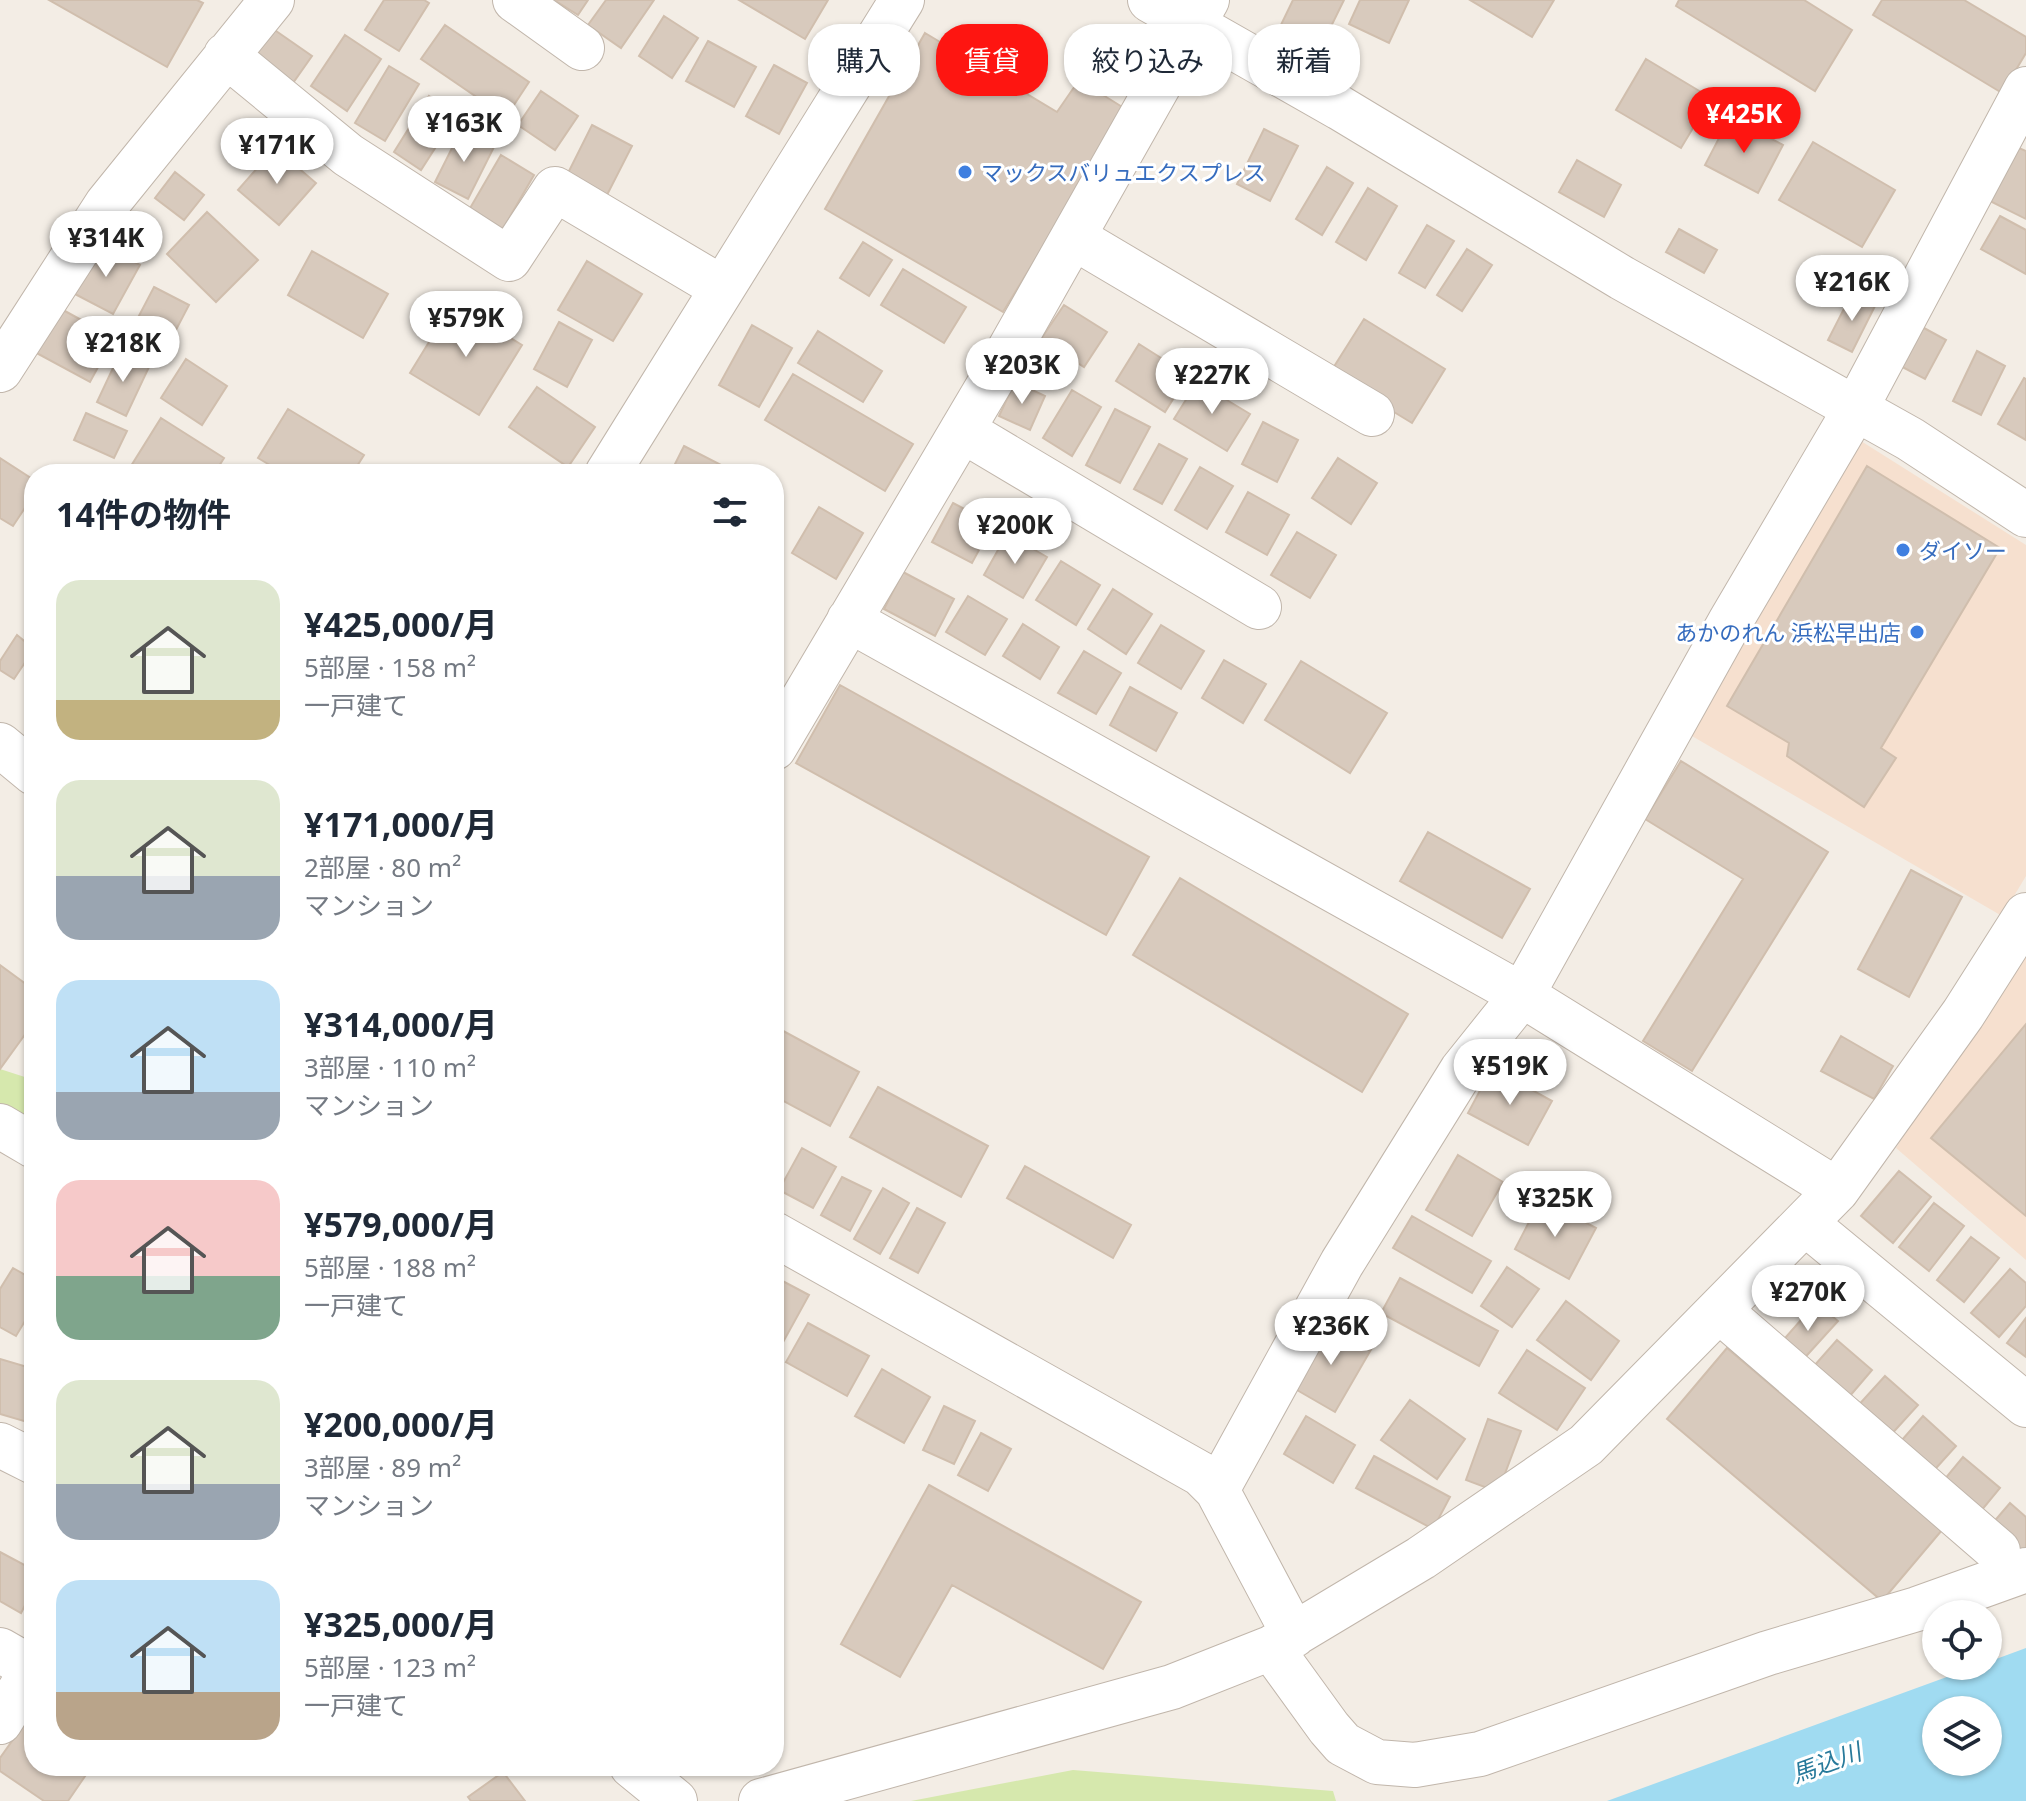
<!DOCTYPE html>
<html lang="ja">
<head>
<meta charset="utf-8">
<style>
  :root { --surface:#fff; --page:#f6f6f7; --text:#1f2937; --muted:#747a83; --accent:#fe1511 }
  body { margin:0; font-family:"Noto Sans","Noto Sans JP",sans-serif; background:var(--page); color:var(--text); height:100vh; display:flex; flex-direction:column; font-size:30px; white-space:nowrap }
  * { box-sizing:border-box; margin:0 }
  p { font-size:26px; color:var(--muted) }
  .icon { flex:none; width:44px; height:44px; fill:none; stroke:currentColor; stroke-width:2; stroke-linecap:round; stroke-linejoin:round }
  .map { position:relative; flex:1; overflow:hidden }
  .panel { position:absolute; left:24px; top:464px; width:760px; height:1312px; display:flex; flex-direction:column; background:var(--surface); border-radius:32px; box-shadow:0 2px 6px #0004 }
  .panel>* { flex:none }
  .banner { position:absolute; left:808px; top:24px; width:760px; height:72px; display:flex; gap:16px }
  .buttons { position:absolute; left:1922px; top:1600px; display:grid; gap:16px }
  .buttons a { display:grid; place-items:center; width:80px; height:80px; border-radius:50%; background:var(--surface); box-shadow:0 2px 6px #0004; font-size:40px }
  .price { position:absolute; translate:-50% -68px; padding:0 18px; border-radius:28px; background:#fff; color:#222; font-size:26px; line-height:52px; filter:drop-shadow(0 2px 4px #0008) }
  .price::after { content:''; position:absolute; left:50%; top:48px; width:24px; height:18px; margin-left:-12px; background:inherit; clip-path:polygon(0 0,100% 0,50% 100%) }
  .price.current { background:var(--accent); color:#fff }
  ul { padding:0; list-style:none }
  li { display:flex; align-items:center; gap:24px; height:200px; padding:0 32px }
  li span { display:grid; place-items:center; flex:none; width:224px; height:160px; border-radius:24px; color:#555 }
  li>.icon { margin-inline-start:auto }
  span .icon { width:96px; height:96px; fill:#fffc; stroke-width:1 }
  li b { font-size:34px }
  h2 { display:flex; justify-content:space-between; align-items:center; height:96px; padding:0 32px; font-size:34px }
  .pill { padding:0 28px; border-radius:32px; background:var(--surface); box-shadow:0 2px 6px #0004; font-size:28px; line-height:72px }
  .pill.current { background:var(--accent); color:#fff }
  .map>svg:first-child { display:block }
  .commercial { fill:#f6e0cf }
  .green { fill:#d6e8ad }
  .water { fill:#a0dbf1; fill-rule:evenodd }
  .building { fill:#d8cabd; stroke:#d0bead; stroke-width:2 }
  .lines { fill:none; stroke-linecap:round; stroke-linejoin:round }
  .minor-casing { stroke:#c1b6ab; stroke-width:46 }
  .tertiary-casing { stroke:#c1b6ab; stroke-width:46 }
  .minor { stroke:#fff; stroke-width:44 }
  .tertiary { stroke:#fff; stroke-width:44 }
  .shop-dot { fill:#3f7fe0; stroke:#fff; stroke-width:3 }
  .labels { text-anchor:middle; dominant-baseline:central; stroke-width:6; stroke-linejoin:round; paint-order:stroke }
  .shop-label { font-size:22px; fill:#366cbe; stroke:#fff; text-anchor:start }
  .water-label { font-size:24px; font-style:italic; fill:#287a9b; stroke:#fff }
</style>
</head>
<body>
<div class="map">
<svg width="2026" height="1801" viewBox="0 0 2026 1801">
  <rect width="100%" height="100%" fill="#f3ede5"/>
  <path class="commercial" d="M 1853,436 L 2026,545 L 2026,876 L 2002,916 L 1685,732 Z
    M 2026,941 L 2026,1260 L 1896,1148 Z"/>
  <path class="green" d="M 0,1069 L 34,1080 L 34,1135 L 0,1114 Z
    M 1073,1770 L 1333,1791 L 1336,1801 L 911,1801 Z"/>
  <path class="water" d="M 2026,1648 L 2026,1801 L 1607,1801 L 1977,1666 L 1988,1666 L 1988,1662 ZM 1936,1710 L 1988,1710 L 1988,1762 L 1936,1762 Z"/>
  <path class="building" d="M 49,0 L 197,0 L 203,3 L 167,67 Z
    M 384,0 L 424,0 L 429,3 L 399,51 L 365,30 Z
    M 554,0 L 588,0 L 578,15 Z
    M 606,0 L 654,0 L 621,48 L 588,25 Z
    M 739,0 L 828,0 L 805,39 Z
    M 1293,0 L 1344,0 L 1318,53 L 1277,33 Z
    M 1360,0 L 1409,0 L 1389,43 L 1349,24 Z
    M 1470,0 L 1554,0 L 1532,37 Z
    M 1679,0 L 1804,0 L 1852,30 L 1815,91 L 1676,6 Z
    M 1882,0 L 1964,0 L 2026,37 L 2026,53 L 2002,93 L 1873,15 Z
    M 664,16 L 698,38 L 672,78 L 639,56 Z
    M 266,24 L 312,56 L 288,90 L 242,58 Z
    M 445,25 L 529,82 L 506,117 L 421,59 Z
    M 925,33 L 1057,112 L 1079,80 L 1127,110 L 1003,312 L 825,209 Z
    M 345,35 L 381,59 L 347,111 L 311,86 Z
    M 708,41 L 756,67 L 734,107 L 686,81 Z
    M 1646,59 L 1711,98 L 1681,148 L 1616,110 Z
    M 774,65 L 807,83 L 779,134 L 746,116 Z
    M 389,66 L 419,84 L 385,141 L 355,123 Z
    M 541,91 L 578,116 L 555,150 L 518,125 Z
    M 429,96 L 457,114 L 421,170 L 394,152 Z
    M 1730,117 L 1783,145 L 1758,193 L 1705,165 Z
    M 592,125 L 632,146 L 607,195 L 567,175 Z
    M 1264,129 L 1298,146 L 1270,201 L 1237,184 Z
    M 461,130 L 494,147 L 468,199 L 435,182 Z
    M 1813,142 L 1895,190 L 1862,247 L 1779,200 Z
    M 2012,145 L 2026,151 L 2026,219 L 1986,199 Z
    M 275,148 L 316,183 L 279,225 L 238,190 Z
    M 501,155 L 534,175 L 500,234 L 466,215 Z
    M 1577,160 L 1621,185 L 1604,217 L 1559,192 Z
    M 1327,167 L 1353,183 L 1322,235 L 1296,219 Z
    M 175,172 L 204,195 L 184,220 L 155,198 Z
    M 1368,188 L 1397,206 L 1366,260 L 1336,242 Z
    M 207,212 L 258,260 L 216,302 L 167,254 Z
    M 2000,216 L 2026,230 L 2026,274 L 1981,249 Z
    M 1427,225 L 1454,241 L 1425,288 L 1399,273 Z
    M 1679,229 L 1717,250 L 1704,273 L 1666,252 Z
    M 863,242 L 892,260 L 869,296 L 840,278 Z
    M 100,243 L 140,265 L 113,314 L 73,293 Z
    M 1467,249 L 1492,265 L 1462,311 L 1437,295 Z
    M 312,251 L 388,294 L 363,338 L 288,295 Z
    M 587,261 L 642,294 L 613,341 L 558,310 Z
    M 903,269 L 966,307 L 944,343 L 881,305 Z
    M 154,287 L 189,305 L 166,349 L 131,331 Z
    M 1851,295 L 1875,306 L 1852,352 L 1828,340 Z
    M 453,303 L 522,345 L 479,415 L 410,373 Z
    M 54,305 L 114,338 L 90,382 L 31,350 Z
    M 1064,305 L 1107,332 L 1084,367 L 1041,339 Z
    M 1364,319 L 1445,369 L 1412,423 L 1330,373 Z
    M 559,322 L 592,340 L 567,387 L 534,369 Z
    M 1913,322 L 1946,340 L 1925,379 L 1891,361 Z
    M 752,325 L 792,348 L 759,407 L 719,385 Z
    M 818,331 L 882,371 L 863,402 L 798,363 Z
    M 1139,344 L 1188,375 L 1165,412 L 1116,381 Z
    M 1977,351 L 2005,366 L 1981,415 L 1953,401 Z
    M 120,353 L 149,367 L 126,416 L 97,402 Z
    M 186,359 L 227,386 L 202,425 L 161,398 Z
    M 793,374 L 913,444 L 885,491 L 765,420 Z
    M 2024,378 L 2026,379 L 2026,440 L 1998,424 Z
    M 1015,382 L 1045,396 L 1030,430 L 999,416 Z
    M 1197,382 L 1250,414 L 1227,451 L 1174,419 Z
    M 537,387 L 595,427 L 568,467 L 509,427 Z
    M 1072,390 L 1101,407 L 1072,456 L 1043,438 Z
    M 288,409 L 364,455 L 352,474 L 285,474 L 258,458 Z
    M 1115,409 L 1150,427 L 1120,483 L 1086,465 Z
    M 86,413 L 127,431 L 114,458 L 74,440 Z
    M 161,418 L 224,458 L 214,474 L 144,474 L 131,466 Z
    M 1263,422 L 1298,440 L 1277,482 L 1242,464 Z
    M 1159,444 L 1187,459 L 1162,504 L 1134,489 Z
    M 684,446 L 731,470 L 728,474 L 670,474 Z
    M 0,458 L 34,480 L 34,494 L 13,526 L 0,518 Z
    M 1338,458 L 1377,483 L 1351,524 L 1312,498 Z
    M 1867,466 L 2000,548 L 1881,748 L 1896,758 L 1864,807 L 1787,756 L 1789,743 L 1727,706 Z
    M 1200,467 L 1233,486 L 1207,529 L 1175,510 Z
    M 1248,492 L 1289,515 L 1267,555 L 1226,532 Z
    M 953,503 L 993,524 L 972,563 L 932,542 Z
    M 819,507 L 863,533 L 836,579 L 792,553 Z
    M 1297,532 L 1336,555 L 1310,598 L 1271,575 Z
    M 1007,534 L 1047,557 L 1023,598 L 984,575 Z
    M 1061,561 L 1100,585 L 1076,625 L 1036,600 Z
    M 903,572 L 954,599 L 935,636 L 884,609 Z
    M 1113,589 L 1152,614 L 1126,654 L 1088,629 Z
    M 968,596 L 1007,619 L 985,655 L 946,632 Z
    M 1023,624 L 1059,647 L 1040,679 L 1003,656 Z
    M 1161,625 L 1204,651 L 1181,689 L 1138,663 Z
    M 17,635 L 34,649 L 14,679 L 0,670 L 0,661 Z
    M 1084,651 L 1121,673 L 1096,714 L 1058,693 Z
    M 1224,660 L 1266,684 L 1243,723 L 1202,698 Z
    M 1301,661 L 1387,713 L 1350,773 L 1265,720 Z
    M 840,685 L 1149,857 L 1106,935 L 796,763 Z
    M 1130,687 L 1177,713 L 1156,751 L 1110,725 Z
    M 1681,761 L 1828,852 L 1692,1071 L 1643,1041 L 1743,879 L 1645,819 Z
    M 1428,832 L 1530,889 L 1502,938 L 1400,881 Z
    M 1911,870 L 1962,897 L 1909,997 L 1858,969 Z
    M 1180,878 L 1408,1014 L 1362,1092 L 1133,955 Z
    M 0,965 L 34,990 L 34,1022 L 0,1069 Z
    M 2026,1024 L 2026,1216 L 1931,1138 Z
    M 774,1026 L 859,1072 L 830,1126 L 774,1096 Z
    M 1841,1036 L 1893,1066 L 1874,1099 L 1821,1071 Z
    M 1492,1068 L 1552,1101 L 1528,1145 L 1468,1113 Z
    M 878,1087 L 988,1146 L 961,1197 L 850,1137 Z
    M 802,1148 L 836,1167 L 813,1208 L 779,1190 Z
    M 1458,1155 L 1503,1182 L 1472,1236 L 1426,1210 Z
    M 1025,1166 L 1131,1225 L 1113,1258 L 1007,1198 Z
    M 1899,1171 L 1931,1197 L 1893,1243 L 1861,1216 Z
    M 842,1177 L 871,1191 L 850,1231 L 821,1215 Z
    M 883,1188 L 909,1203 L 880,1254 L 854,1239 Z
    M 1541,1199 L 1596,1228 L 1569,1279 L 1515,1249 Z
    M 1934,1203 L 1964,1226 L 1929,1271 L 1899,1247 Z
    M 917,1208 L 945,1223 L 918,1273 L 890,1258 Z
    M 1412,1216 L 1491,1261 L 1472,1293 L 1393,1248 Z
    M 1971,1237 L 1999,1258 L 1964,1302 L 1937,1280 Z
    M 1507,1267 L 1539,1289 L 1512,1327 L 1481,1306 Z
    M 13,1268 L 34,1280 L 34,1306 L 16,1336 L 0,1327 L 0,1289 Z
    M 2010,1269 L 2026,1283 L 2026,1306 L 1999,1337 L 1971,1313 Z
    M 775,1277 L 809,1295 L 776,1355 L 774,1354 Z
    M 1400,1278 L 1498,1331 L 1479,1366 L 1381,1313 Z
    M 1566,1301 L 1619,1341 L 1591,1380 L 1537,1340 Z
    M 1816,1303 L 1838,1321 L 1799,1364 L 1778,1346 Z
    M 2026,1318 L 2026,1357 L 2007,1343 Z
    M 808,1323 L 869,1356 L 847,1396 L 786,1362 Z
    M 1326,1323 L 1372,1348 L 1335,1412 L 1290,1386 Z
    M 1837,1340 L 1872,1370 L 1843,1404 L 1807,1374 Z
    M 1727,1348 L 1942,1530 L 1882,1601 L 1667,1419 Z
    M 1527,1350 L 1585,1388 L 1557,1430 L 1499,1393 Z
    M 0,1359 L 34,1369 L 34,1424 L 0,1414 Z
    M 882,1369 L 930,1397 L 904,1443 L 855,1416 Z
    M 1885,1376 L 1918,1405 L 1888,1438 L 1855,1409 Z
    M 1410,1400 L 1465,1439 L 1437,1479 L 1381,1440 Z
    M 944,1406 L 975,1421 L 954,1464 L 923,1450 Z
    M 1306,1416 L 1355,1445 L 1333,1483 L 1284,1454 Z
    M 1923,1416 L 1956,1446 L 1928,1477 L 1895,1448 Z
    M 1488,1419 L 1521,1431 L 1498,1492 L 1466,1480 Z
    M 981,1433 L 1011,1449 L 988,1491 L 958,1475 Z
    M 1374,1456 L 1450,1497 L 1433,1529 L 1356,1488 Z
    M 1963,1457 L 2000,1488 L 1976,1517 L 1939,1486 Z
    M 929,1485 L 1141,1602 L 1103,1669 L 952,1585 L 900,1677 L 841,1644 Z
    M 2010,1503 L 2026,1517 L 2026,1554 L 1992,1524 Z
    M 0,1552 L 34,1570 L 34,1588 L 21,1613 L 0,1601 Z
    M 27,1720 L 34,1725 L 34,1766 L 92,1766 L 68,1801 L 44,1801 L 0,1771 L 0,1758 Z
    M 503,1772 L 525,1801 L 471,1801 L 468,1797 Z"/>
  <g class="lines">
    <defs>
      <path id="minor" d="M 515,0 L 582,48
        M 226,55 L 348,155 L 509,259 L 555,189 L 722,288
        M 1073,237 L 1372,414
        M 0,370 L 107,204 L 272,0
        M 962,430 L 1259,607
        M 607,474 L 902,0
        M 849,620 L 1522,995 L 1837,1190
        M 0,745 L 34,773
        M 774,748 L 1000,366 L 1207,0
        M 0,1126 L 34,1146
        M 1805,1223 L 2026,1405
        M 774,1234 L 1201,1474 L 1217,1490 L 1294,1635
        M 1720,1311 L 1998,1551
        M 0,1445 L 34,1462
        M 1217,1490 L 1342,1263 L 1462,1070 L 1522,995 L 1730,622 L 1856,408 L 2026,89
        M 1271,1648 L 1329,1728 L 1343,1744 L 1377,1762 L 1415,1765 L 1480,1754 L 1768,1653 L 1917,1609 L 2026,1570
        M 0,1650 L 33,1669
        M 0,1722 L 34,1667
        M 632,1766 L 675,1801
        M 761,1801 L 1172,1687 L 1271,1648 L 1421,1558 L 1586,1445 L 1837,1190 L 1963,1014 L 2026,915"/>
      <path id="tertiary" d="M 1150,0 L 1340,108 L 1622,278 L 1910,439 L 2026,515"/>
    </defs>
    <use href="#minor" class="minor-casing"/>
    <use href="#tertiary" class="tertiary-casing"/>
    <use href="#minor" class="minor"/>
    <use href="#tertiary" class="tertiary"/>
  </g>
  <g class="shop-dot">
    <circle cx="965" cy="172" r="8"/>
    <circle cx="1903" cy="550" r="8"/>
    <circle cx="1917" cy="632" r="8"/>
  </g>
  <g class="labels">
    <g class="shop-label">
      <text x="981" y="172">マックスバリュエクスプレス</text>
      <text x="1919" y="550">ダイソー</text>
      <text x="1901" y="632" text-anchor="end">あかのれん 浜松早出店</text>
    </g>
    <g class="water-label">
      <text transform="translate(1826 1762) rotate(-20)">馬込川</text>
    </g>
  </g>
</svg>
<div class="buttons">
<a><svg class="icon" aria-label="locate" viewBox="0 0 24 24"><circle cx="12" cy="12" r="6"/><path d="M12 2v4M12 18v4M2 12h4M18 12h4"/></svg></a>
<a><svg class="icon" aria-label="layers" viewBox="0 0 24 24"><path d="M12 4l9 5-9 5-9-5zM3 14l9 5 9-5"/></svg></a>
</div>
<b class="price current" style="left:1744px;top:155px">¥425K</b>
<b class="price" style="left:464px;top:164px">¥163K</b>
<b class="price" style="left:277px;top:186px">¥171K</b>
<b class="price" style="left:106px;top:279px">¥314K</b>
<b class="price" style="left:1852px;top:323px">¥216K</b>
<b class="price" style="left:466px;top:359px">¥579K</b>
<b class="price" style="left:123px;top:384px">¥218K</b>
<b class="price" style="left:1022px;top:406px">¥203K</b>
<b class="price" style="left:1212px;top:416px">¥227K</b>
<b class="price" style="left:1015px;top:566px">¥200K</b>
<b class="price" style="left:1510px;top:1107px">¥519K</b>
<b class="price" style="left:1555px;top:1239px">¥325K</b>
<b class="price" style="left:1808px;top:1333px">¥270K</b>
<b class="price" style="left:1331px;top:1367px">¥236K</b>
<div class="banner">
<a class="pill">購入</a>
<a class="pill current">賃貸</a>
<a class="pill">絞り込み</a>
<a class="pill">新着</a>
</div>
<section class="panel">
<h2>14件の物件<svg class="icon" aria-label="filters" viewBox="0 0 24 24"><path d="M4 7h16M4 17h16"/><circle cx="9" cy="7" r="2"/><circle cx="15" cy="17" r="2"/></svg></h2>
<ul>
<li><span style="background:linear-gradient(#dfe7d0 75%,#c2b280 0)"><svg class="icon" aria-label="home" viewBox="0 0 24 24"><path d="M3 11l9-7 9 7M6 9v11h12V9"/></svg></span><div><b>¥425,000/月</b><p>5部屋 · 158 m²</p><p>一戸建て</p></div></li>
<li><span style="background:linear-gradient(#dfe7d0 60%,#9aa5b1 0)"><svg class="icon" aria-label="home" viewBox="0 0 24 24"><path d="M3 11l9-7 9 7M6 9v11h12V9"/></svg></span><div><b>¥171,000/月</b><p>2部屋 · 80 m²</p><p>マンション</p></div></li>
<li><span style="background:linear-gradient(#bfe0f5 70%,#9aa5b1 0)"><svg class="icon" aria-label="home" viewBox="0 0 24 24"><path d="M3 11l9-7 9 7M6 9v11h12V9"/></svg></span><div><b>¥314,000/月</b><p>3部屋 · 110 m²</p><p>マンション</p></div></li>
<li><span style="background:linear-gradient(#f6c9c9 60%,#7fa58c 0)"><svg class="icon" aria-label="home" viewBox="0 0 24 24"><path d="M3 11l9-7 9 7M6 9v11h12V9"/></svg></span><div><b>¥579,000/月</b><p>5部屋 · 188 m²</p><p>一戸建て</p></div></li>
<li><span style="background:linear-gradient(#dfe7d0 65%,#9aa5b1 0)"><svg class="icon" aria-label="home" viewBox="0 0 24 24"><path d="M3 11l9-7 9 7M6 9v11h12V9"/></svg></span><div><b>¥200,000/月</b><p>3部屋 · 89 m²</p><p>マンション</p></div></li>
<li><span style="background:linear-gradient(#bfe0f5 70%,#b9a48a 0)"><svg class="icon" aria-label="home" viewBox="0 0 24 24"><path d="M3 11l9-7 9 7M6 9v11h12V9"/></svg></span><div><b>¥325,000/月</b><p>5部屋 · 123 m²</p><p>一戸建て</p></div></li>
</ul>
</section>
</div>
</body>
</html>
